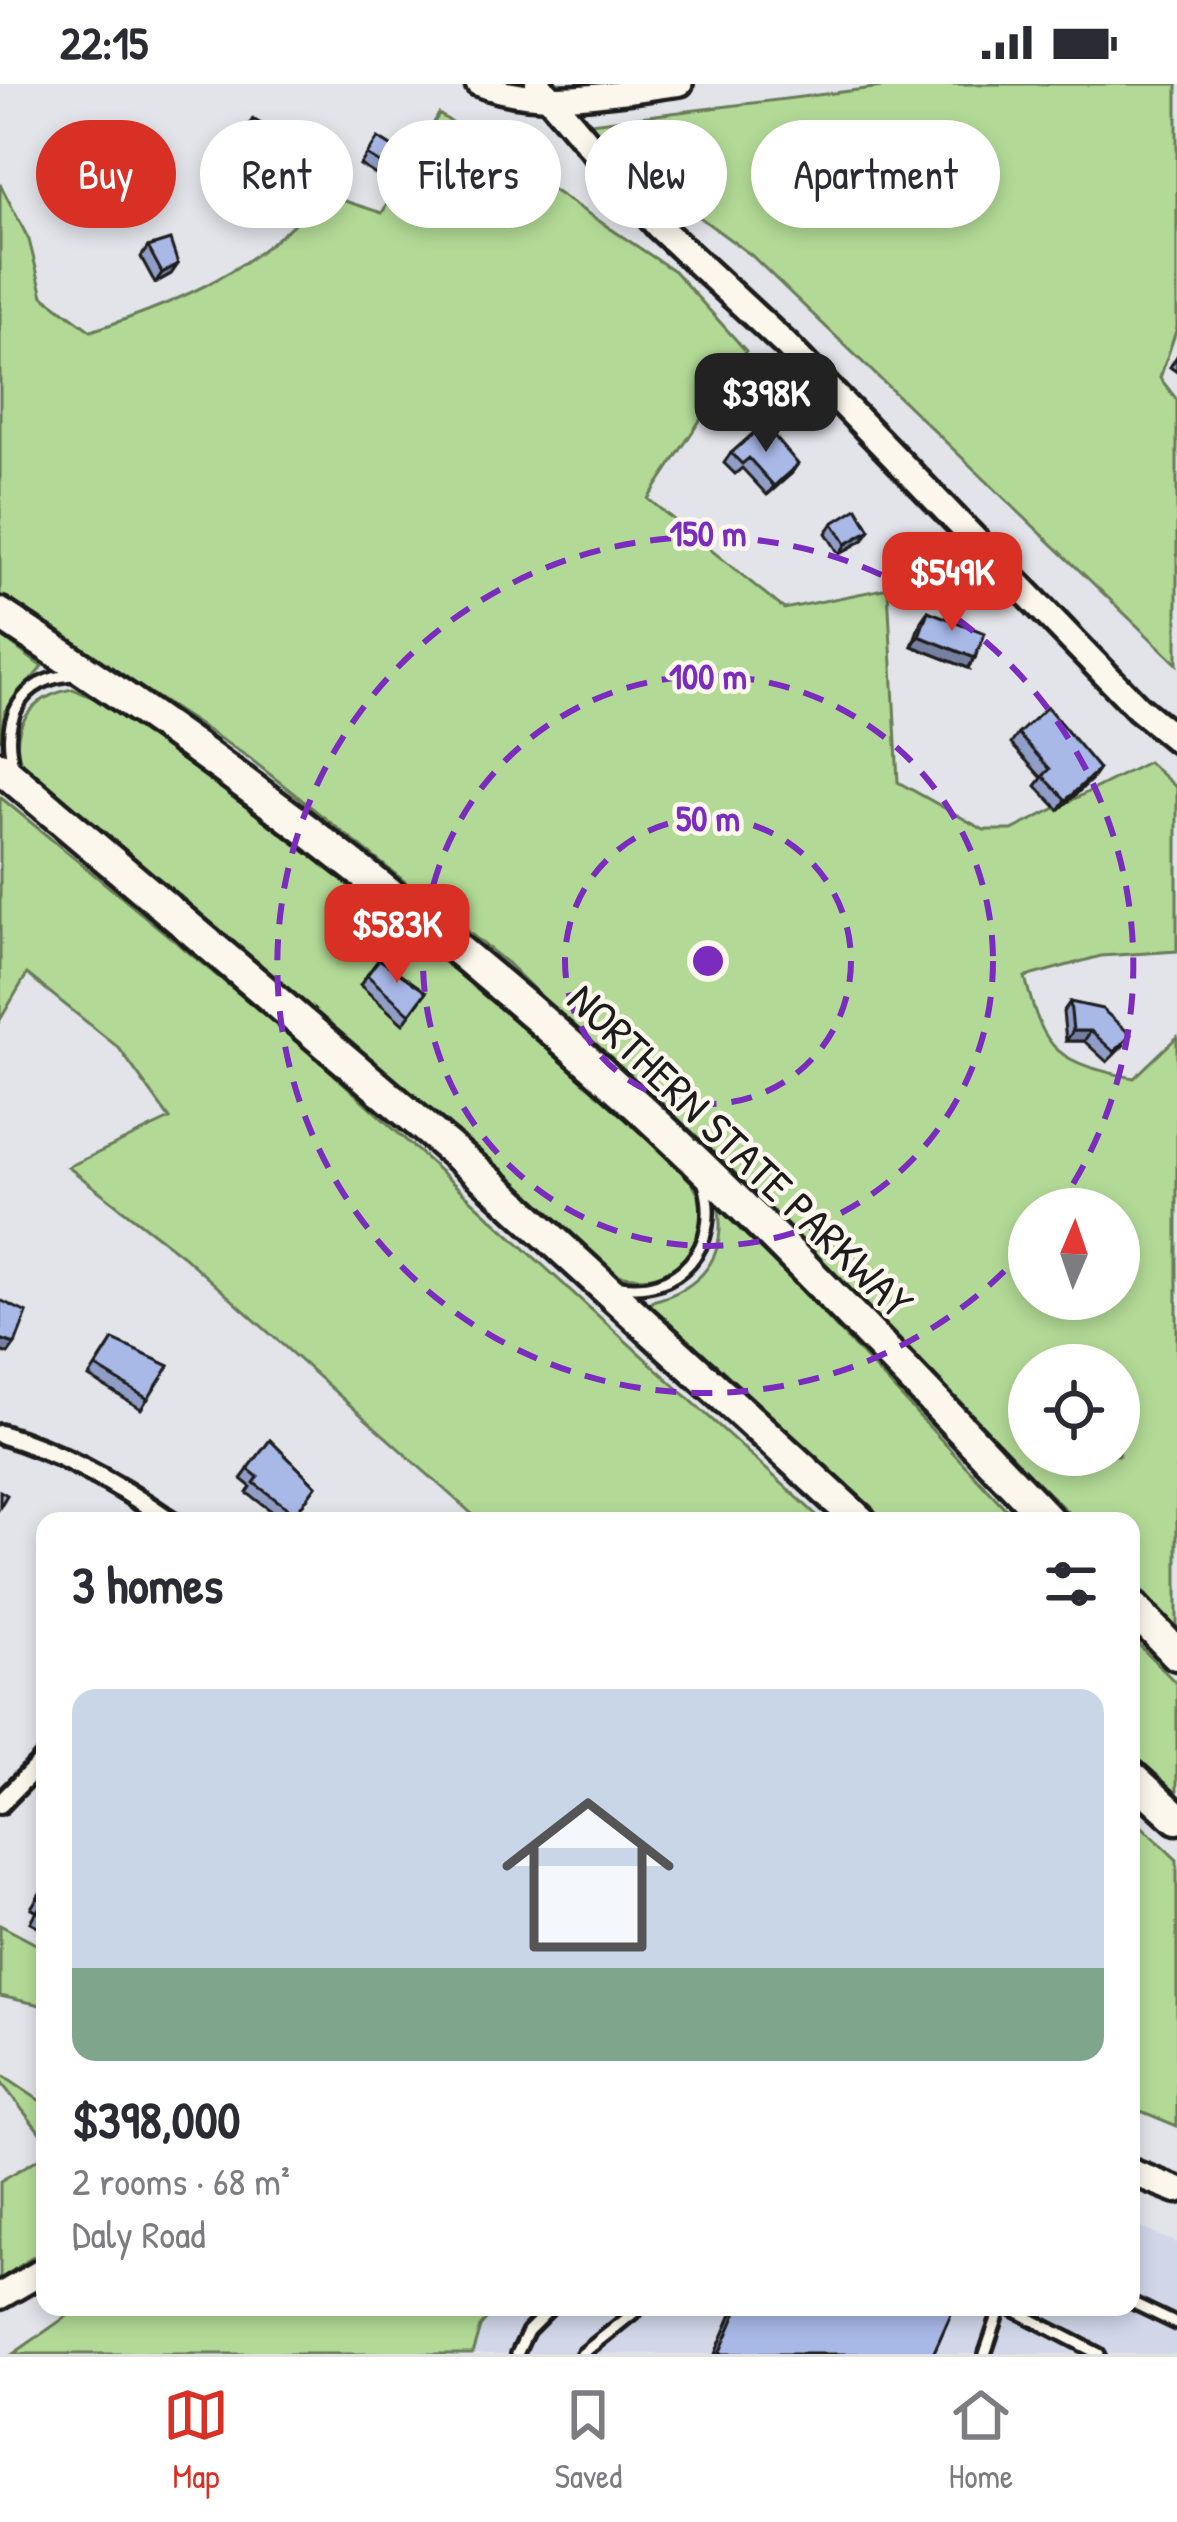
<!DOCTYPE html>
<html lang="en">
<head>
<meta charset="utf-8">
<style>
  :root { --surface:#fff; --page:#f7f7f7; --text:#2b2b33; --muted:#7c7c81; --line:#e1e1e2; --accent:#d93025 }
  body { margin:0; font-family:"Patrick Hand",sans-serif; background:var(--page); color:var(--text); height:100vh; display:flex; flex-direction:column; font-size:45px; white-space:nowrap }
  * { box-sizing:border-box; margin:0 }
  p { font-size:39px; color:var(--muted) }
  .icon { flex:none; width:66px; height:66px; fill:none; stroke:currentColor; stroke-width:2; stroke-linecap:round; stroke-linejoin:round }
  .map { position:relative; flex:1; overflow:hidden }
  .sheet { position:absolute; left:36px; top:1428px; width:1104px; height:804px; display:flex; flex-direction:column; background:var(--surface); border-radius:24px; box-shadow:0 6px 18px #0003 }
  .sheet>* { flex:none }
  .guide { position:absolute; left:36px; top:36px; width:1107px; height:108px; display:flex; gap:24px }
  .needle { width:78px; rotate:2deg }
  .fabs { position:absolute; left:1008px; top:1104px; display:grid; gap:24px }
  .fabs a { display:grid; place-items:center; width:132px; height:132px; border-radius:50%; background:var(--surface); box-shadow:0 6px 18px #0003; font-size:60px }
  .price { position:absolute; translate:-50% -102px; padding:0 27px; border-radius:24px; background:var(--accent); color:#fff; font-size:39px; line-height:78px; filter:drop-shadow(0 3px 6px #0008) }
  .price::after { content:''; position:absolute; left:50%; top:72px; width:36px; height:27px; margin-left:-18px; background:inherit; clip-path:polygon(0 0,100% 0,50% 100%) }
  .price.selected { background:#222; color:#fff }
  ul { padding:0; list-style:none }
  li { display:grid; align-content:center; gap:24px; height:636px; padding:0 36px }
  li+li { border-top:3px solid var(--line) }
  li span { display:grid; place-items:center; height:372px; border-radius:24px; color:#555 }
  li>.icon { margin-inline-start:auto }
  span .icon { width:216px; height:216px; fill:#fffc; stroke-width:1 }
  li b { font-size:51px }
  h2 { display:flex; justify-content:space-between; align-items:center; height:144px; padding:0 36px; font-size:51px }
  .chip { padding:0 42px; border-radius:54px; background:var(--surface); box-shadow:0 6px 18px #0003; font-size:42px; line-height:108px }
  .chip.selected { background:var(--accent); color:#fff }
  .status { display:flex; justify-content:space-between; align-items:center; height:84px; padding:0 60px; background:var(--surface); direction:ltr }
  .status svg { height:33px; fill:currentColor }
  .tab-bar { display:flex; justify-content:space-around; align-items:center; height:168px; border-top:3px solid var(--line); background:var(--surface); font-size:33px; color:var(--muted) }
  .tab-bar a { display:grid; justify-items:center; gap:6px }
  .tab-bar .selected { color:var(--accent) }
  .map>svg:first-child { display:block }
  .built { fill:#d1d7e9 }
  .green { fill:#b2da96; stroke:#677b59; stroke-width:3; fill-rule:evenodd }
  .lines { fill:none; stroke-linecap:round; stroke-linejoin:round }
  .service-casing { stroke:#1c1c1c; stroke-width:18 }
  .minor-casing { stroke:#1c1c1c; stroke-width:26 }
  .tertiary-casing { stroke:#1c1c1c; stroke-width:30 }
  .secondary-casing { stroke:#1c1c1c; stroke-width:33 }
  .motorway-casing { stroke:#1c1c1c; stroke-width:39 }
  .service { stroke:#fbf7ec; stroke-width:9 }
  .minor { stroke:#fbf7ec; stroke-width:16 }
  .tertiary { stroke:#fbf7ec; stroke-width:21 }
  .secondary { stroke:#fbf7ec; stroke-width:24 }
  .motorway { stroke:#fbf7ec; stroke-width:30 }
  .wall { fill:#909ec7; stroke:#1c1c1c; stroke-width:3 }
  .shaded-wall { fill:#7681a2; stroke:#1c1c1c; stroke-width:3 }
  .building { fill:#a8b8e7; stroke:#1c1c1c; stroke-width:3 }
  .ring { fill:none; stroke:#7b2cbf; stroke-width:6; stroke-dasharray:21 15 }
  .labels { text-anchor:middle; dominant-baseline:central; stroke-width:9; stroke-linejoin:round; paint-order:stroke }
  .street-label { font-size:45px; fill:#1c1c1c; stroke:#fbf7ec }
  .centre { fill:#7b2cbf; stroke:#fbf7ec; stroke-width:6 }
  .ring-label { font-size:36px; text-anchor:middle; font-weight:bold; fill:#7b2cbf; stroke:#fbf7ec; stroke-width:9; stroke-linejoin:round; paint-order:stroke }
</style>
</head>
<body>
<div class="status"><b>22:15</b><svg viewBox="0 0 49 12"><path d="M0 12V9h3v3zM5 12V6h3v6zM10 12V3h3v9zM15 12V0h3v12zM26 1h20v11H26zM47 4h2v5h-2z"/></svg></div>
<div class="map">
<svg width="1177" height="2270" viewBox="0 0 1177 2270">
  <rect width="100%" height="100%" fill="#e2e4ea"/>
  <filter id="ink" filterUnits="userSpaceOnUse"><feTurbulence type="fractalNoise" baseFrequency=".00833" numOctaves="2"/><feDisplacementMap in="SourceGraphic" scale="24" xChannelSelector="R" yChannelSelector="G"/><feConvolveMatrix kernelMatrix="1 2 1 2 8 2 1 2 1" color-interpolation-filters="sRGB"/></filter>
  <g filter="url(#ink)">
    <path class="built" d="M 1131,2140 L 1177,2159 L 1177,2270 L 361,2270 L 339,2223 L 1131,2223 Z"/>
    <path class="green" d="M 906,0 L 1177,0 L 1177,244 L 1160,294 L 1177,316 L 1177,580 L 751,171 L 574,41 Z
      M 439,30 L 674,187 L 746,267 L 648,415 L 784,525 L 888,504 L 898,698 L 984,746 L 1012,746 L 1148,678 L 1177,704 L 1177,867 L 1101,872 L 1025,893 C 1044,970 1058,978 1134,994 L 1177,953 L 1177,1546 L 1131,1494 L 1131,1437 L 1077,1437 L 507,879 L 248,673 L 0,511 L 0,100 L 29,156 L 43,212 L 91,247 C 183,217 257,185 323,110 L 382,129 ZM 1029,1125 L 1119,1125 L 1119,1215 L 1029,1215 ZM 1029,1281 L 1119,1281 L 1119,1371 L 1029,1371 Z
      M 0,551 L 42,583 L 5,627 L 0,657 Z
      M 73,605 L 113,623 C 276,743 436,863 587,998 C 622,1029 676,1065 697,1108 C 707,1129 703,1159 686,1175 C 663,1198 639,1196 610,1189 L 23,687 C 6,644 31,612 73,605 Z
      M 0,713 L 306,965 L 823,1437 L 480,1437 L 183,1172 L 68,1083 L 170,1035 L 119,964 L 27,890 L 0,936 Z
      M 718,1120 L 725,1124 L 1017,1437 L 879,1437 L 650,1223 L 652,1217 C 701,1205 728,1173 718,1120 Z
      M 1131,1553 L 1177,1600 L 1177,1719 L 1131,1676 Z
      M 1131,1732 L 1177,1776 L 1177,2042 L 1131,2023 Z
      M 0,1841 L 45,1865 L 45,1922 L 0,1912 Z
      M 0,1990 L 45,2020 L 45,2055 L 0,1997 Z
      M 45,2071 L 45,2165 L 0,2195 L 0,2097 Z
      M 80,2223 L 497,2223 L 480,2243 L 472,2270 L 13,2270 Z"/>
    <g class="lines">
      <defs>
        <path id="service" d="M 14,684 C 0,636 20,594 73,591
          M 615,1201 C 679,1214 722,1161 704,1100
          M 1131,2218 L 1177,2240
          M 1008,2223 L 1099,2270
          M 517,2270 L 528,2247 L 552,2223
          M 582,2270 L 641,2223
          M 985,2270 L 1001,2223"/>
        <path id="minor" d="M 0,1350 C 61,1368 119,1401 171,1437
          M 0,1720 L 45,1674"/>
        <path id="tertiary" d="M 477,0 C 541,25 614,9 681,0"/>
        <path id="secondary" d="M 538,0 L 659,143 L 786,261 L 1138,624 L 1177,656
          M 1131,2088 L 1177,2106
          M 0,2212 L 45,2186"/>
        <path id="motorway" d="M 0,530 C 226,677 441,842 640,1024 C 782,1156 915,1297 1049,1437
          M 0,683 L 494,1102 L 860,1437
          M 1131,1522 L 1177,1570
          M 1131,1692 L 1177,1734"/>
      </defs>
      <use href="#service" class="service-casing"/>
      <use href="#minor" class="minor-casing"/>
      <use href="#tertiary" class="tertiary-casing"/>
      <use href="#secondary" class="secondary-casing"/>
      <use href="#motorway" class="motorway-casing"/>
      <use href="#service" class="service"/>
      <use href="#minor" class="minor"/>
      <use href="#tertiary" class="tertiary"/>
      <use href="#secondary" class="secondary"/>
      <use href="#motorway" class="motorway"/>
    </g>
    <path class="wall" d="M 253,35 L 261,51 L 278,61 L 248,105 L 226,92 L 234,79 L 227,75 Z
      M 378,54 L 394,64 L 376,91 L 360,81 Z
      M 148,163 L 178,180 L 171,190 L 155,199 L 141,173 Z
      M 1177,272 L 1177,288 L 1170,283 Z
      M 731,369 L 791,390 L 767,411 L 742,384 L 735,390 L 724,379 Z
      M 833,439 L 863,456 L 839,470 L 826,449 Z
      M 928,527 L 968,584 L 912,562 L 921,537 Z
      M 1018,650 L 1099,685 L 1092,695 L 1059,726 L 1036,702 L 1042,694 L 1011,660 Z
      M 379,875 L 426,908 L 403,940 L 360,901 Z
      M 1070,918 L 1124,961 L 1107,978 L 1084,957 L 1066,957 L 1063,928 Z
      M 113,1256 L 169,1282 L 141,1325 L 89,1293 Z
      M 270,1356 L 316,1402 L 290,1437 L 285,1437 L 247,1409 L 251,1403 L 241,1395 Z
      M 45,1801 L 45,1846 L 30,1838 L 36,1827 L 31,1824 Z
      M 735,2223 L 954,2223 L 933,2270 L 715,2270 Z"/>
    <path class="shaded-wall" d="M 178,180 L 171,190 L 155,199 L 162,189 Z
      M 798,380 L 791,390 L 767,411 L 774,402 Z
      M 870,446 L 863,456 L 839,470 L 846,460 Z
      M 919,552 L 975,574 L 968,584 L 912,562 Z
      M 1099,685 L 1092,695 L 1059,726 L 1066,716 Z
      M 1073,947 L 1091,947 L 1084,957 L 1066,957 Z
      M 0,1255 L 15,1260 L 8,1270 L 0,1267 Z"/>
    <path class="building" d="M 253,35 L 266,43 L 261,51 L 278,61 L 254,96 L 233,82 L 240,69 L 234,65 Z
      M 378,54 L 394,64 L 383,81 L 367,71 Z
      M 170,156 L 178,180 L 162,189 L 148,163 Z
      M 764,340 L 798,380 L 774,402 L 749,374 L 742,380 L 731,369 Z
      M 857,424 L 870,446 L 846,460 L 833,439 Z
      M 928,527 L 985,549 L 975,574 L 919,552 Z
      M 1047,623 L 1099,685 L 1066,716 L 1043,692 L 1050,685 L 1018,650 Z
      M 379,875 L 426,908 L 410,930 L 367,891 Z
      M 1070,918 L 1102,925 L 1131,951 L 1114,968 L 1091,947 L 1073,947 Z
      M 0,1216 L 27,1229 L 15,1260 L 0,1255 Z
      M 113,1256 L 169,1282 L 148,1315 L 96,1283 Z
      M 270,1356 L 316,1402 L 295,1430 L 254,1399 L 258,1393 L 248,1385 Z
      M 0,1407 L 7,1411 L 0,1423 Z
      M 45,1802 L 45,1833 L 37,1828 L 43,1817 L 37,1814 Z
      M 739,2223 L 954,2223 L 933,2270 L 719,2270 Z"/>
  </g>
  <g class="ring">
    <circle cx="708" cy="877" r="143"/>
    <circle cx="708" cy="877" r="285"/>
    <path d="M1029 1161A428 428 0 1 1 1059 1122"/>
  </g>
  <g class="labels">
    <g class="street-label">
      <text transform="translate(741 1066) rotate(44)">NORTHERN STATE PARKWAY</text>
    </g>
  </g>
  <circle cx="708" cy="877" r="18" class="centre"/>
  <g class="ring-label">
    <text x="708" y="462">150 m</text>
    <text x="708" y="605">100 m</text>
    <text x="708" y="747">50 m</text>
  </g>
</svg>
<div class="fabs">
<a><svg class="needle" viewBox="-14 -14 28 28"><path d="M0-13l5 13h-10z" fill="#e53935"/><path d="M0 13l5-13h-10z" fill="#7c7c81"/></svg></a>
<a><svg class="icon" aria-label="locate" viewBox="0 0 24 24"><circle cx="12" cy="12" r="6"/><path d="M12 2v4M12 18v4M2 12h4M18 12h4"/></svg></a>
</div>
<b class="price selected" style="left:766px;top:371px">$398K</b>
<b class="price" style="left:952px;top:550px">$549K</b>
<b class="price" style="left:397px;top:902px">$583K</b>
<div class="guide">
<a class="chip selected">Buy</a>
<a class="chip">Rent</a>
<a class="chip">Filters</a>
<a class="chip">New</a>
<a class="chip">Apartment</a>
</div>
<section class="sheet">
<h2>3 homes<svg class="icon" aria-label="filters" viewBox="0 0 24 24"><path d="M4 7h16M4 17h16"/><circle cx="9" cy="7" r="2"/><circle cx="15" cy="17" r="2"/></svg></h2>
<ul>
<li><span style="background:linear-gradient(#c9d6e8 75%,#7fa58c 0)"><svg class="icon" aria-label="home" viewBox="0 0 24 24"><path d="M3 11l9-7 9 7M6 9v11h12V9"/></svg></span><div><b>$398,000</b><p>2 rooms · 68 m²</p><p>Daly Road</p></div></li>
</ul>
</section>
</div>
<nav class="tab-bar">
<a class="selected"><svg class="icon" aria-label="map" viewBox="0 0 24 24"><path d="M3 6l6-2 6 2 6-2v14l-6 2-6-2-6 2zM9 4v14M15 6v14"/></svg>Map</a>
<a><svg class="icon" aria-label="saved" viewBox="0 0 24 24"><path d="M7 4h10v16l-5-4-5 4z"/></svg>Saved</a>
<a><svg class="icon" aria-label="home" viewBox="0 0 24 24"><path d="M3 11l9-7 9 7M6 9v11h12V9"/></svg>Home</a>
</nav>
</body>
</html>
